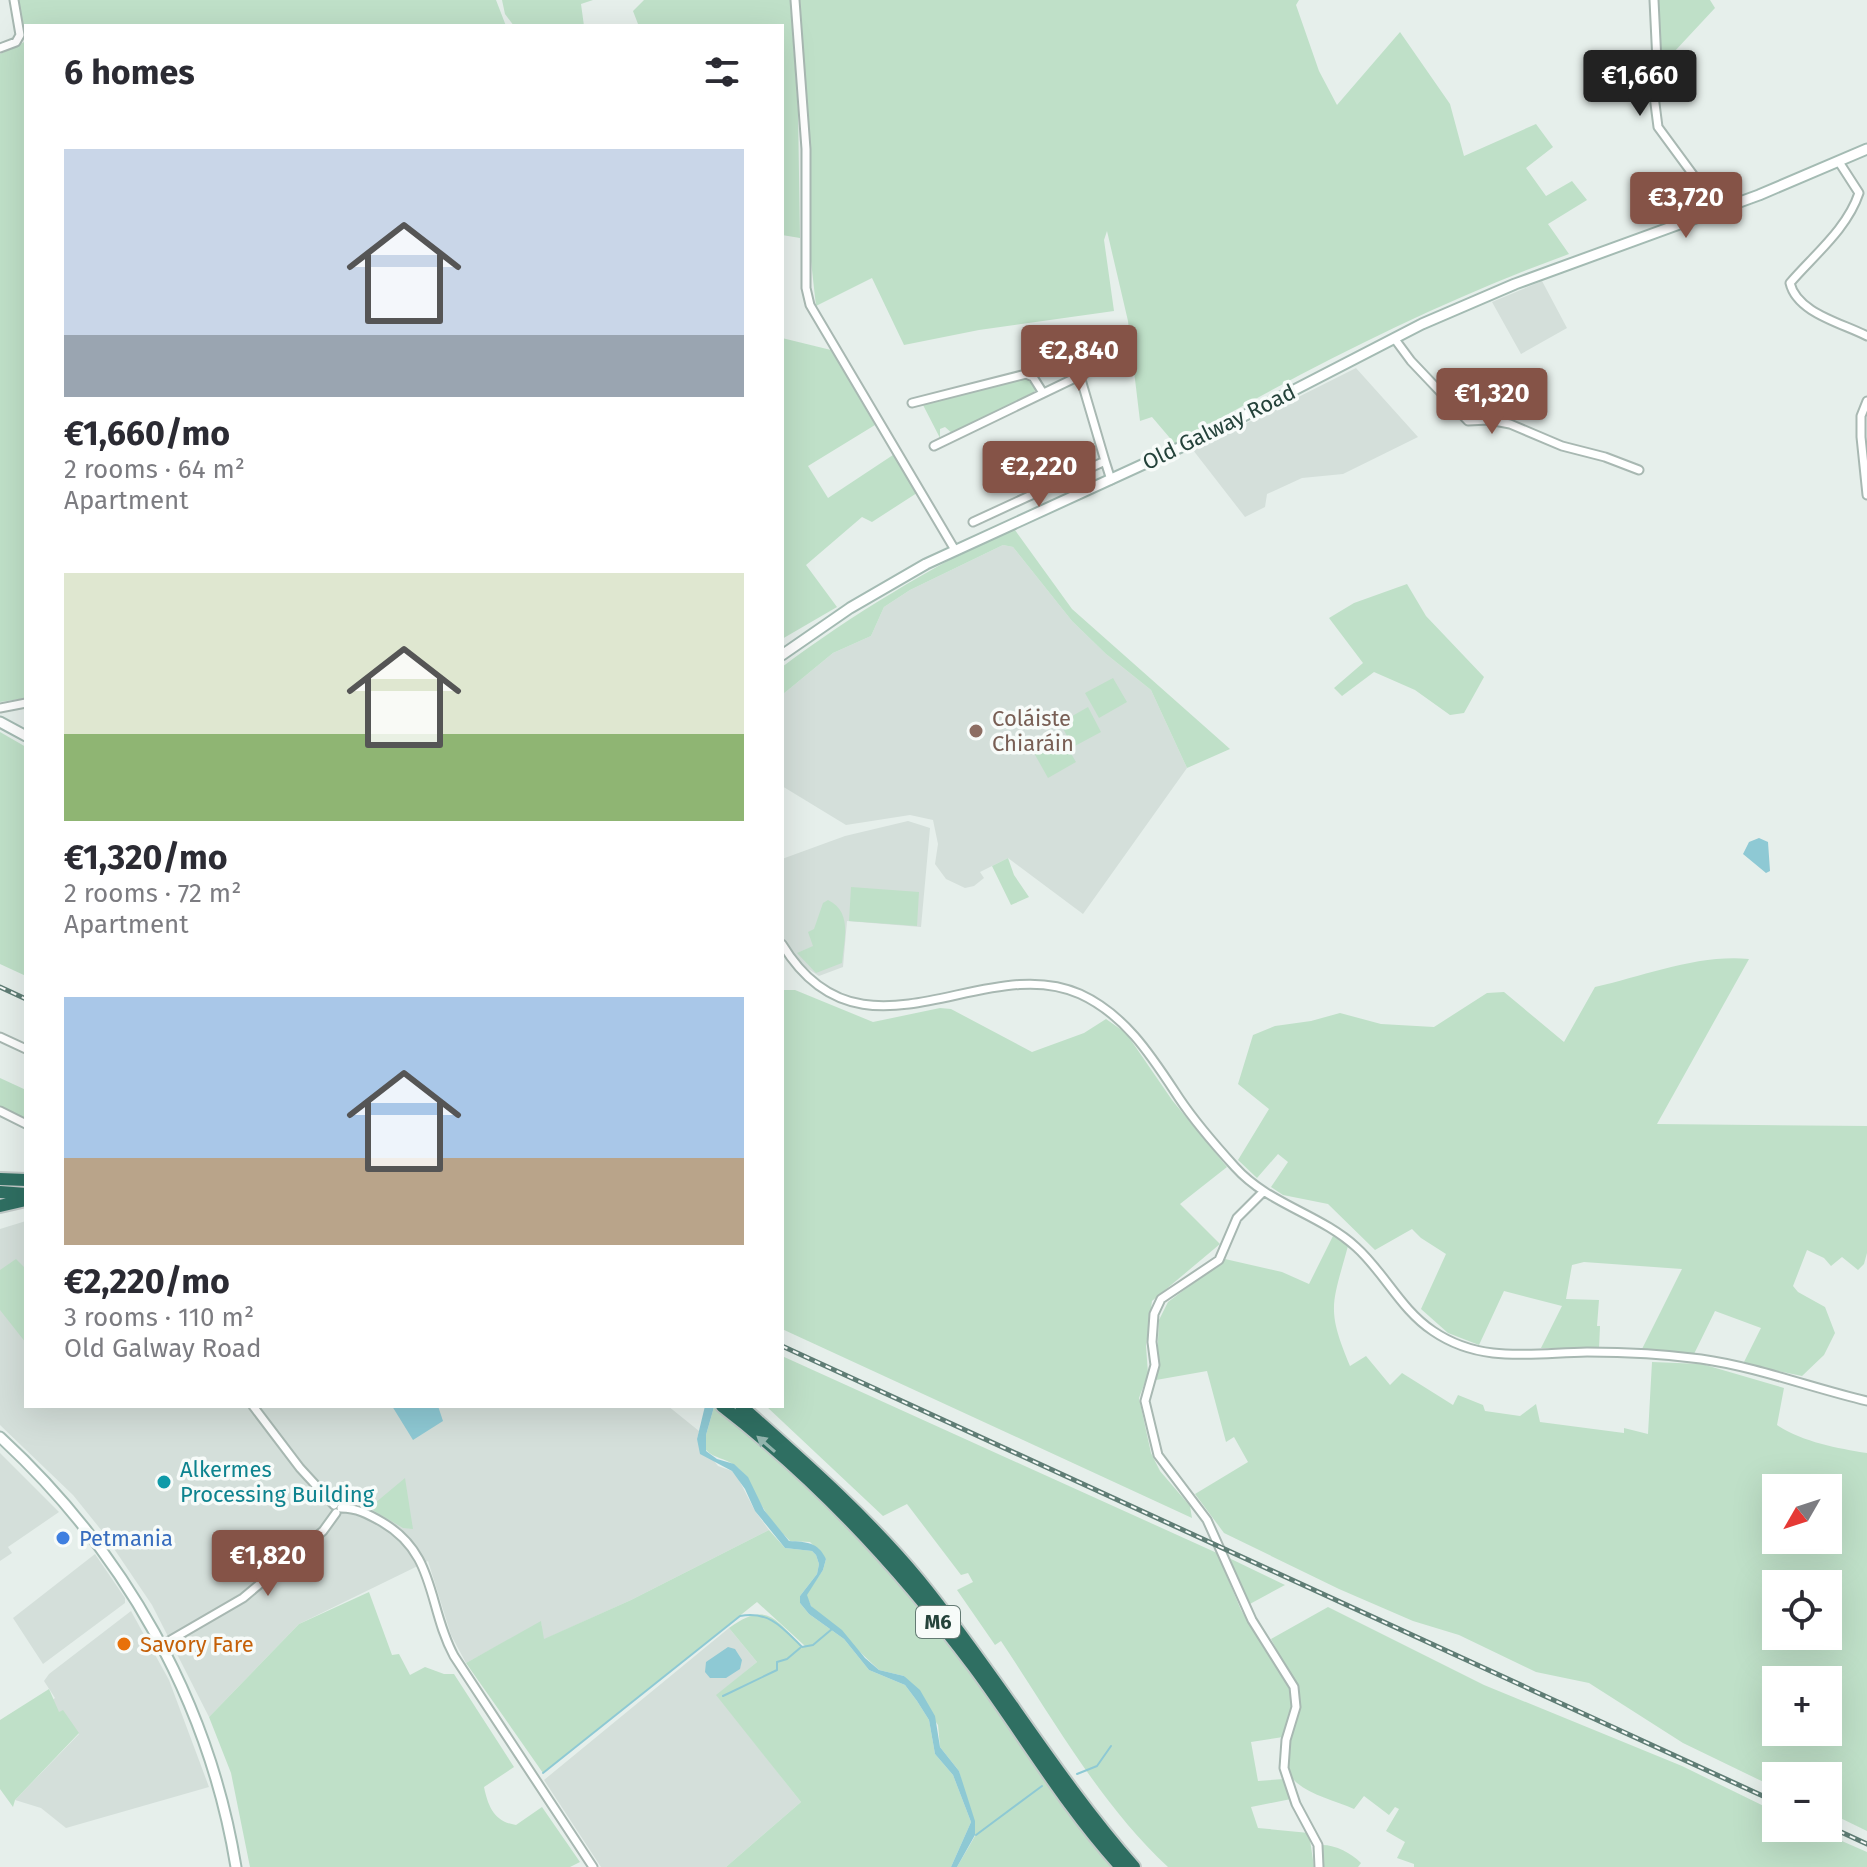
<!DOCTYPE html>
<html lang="en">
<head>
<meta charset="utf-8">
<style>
  :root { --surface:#fff; --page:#f7f7f7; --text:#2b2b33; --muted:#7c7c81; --accent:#855347 }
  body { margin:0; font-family:"Fira Sans",sans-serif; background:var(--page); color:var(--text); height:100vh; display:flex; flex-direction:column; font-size:30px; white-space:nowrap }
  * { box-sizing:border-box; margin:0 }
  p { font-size:26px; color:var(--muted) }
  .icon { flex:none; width:44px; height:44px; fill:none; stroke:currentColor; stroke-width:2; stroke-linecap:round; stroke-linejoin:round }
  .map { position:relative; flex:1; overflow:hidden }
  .details { position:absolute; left:24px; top:24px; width:760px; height:1384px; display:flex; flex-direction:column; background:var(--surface); border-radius:0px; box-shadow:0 8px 32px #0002 }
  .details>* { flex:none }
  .needle { width:52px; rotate:231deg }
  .tools { position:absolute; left:1762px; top:1474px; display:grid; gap:16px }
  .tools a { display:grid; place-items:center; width:80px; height:80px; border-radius:0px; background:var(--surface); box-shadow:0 8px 32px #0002; font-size:40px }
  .price { position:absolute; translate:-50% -68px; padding:0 18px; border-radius:8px; background:var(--accent); color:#fff; font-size:26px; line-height:52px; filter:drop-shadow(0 2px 4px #0008) }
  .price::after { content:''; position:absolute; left:50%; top:48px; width:24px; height:18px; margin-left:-12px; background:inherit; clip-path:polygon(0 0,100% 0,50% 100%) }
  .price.current { background:#222; color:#fff }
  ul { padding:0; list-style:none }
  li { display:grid; align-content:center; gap:16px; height:424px; padding:0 40px }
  li span { display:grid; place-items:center; height:248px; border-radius:0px; color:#555 }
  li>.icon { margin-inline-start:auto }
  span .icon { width:144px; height:144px; fill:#fffc; stroke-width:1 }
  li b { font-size:34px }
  h2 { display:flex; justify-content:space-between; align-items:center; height:96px; padding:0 40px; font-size:34px }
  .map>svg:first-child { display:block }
  .built { fill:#d4dfda }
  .green { fill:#bfe0c8; fill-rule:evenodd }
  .water { fill:#8ec9d4 }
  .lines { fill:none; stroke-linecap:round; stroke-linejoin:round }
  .stream { stroke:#8ec9d4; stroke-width:2 }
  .street-casing { stroke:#a8b8b2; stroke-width:11 }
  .secondary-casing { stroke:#a4bbb3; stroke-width:13 }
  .highway-casing { stroke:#c2cac8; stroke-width:16 }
  .street { stroke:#fff; stroke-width:7 }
  .secondary { stroke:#fff; stroke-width:9 }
  .highway { stroke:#2f6f62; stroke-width:12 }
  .rail-casing { stroke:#5f7d75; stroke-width:5 }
  .rail { stroke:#f7fbf9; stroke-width:2; stroke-dasharray:6; stroke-linecap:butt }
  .oneway { fill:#93b5ae }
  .education-dot { fill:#8d6e63; stroke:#f7fbf9; stroke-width:3 }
  .culture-dot { fill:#0f9aa8; stroke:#f7fbf9; stroke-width:3 }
  .shop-dot { fill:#3f7fe0; stroke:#f7fbf9; stroke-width:3 }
  .food-dot { fill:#e8710a; stroke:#f7fbf9; stroke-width:3 }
  .labels { text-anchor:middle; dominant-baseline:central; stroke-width:7; stroke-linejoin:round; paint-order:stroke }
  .shield { fill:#f7fbf9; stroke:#637a73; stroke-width:2 }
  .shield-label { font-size:20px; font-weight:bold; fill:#24423a }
  .street-label { font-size:22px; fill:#24423a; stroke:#f7fbf9 }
  .education-label { font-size:22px; fill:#785e54; stroke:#f7fbf9; text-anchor:start }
  .culture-label { font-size:22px; fill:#0d838f; stroke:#f7fbf9; text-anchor:start }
  .shop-label { font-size:22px; fill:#366cbe; stroke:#f7fbf9; text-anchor:start }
  .food-label { font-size:22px; fill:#c56008; stroke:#f7fbf9; text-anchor:start }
</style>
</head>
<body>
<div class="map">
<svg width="1867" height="1867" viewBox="0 0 1867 1867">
  <rect width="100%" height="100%" fill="#e6efeb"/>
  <path class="built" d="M 1542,281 L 1567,328 L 1521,354 L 1492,302 Z
    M 1356,368 L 1418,437 L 1343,474 L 1302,478 L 1267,494 L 1265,507 L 1245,517 L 1193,450 Z
    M 1003,545 L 1013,547 L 1072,621 L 1106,654 L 1151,690 L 1187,768 L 1083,914 L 1008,858 L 980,872 L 984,878 L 974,886 L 965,888 L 946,879 L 935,864 L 938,844 L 933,820 L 910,815 L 846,825 L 782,786 L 782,695 L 833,653 L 871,636 L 884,607 L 910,590 Z
    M 908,821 L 930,828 L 921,927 L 847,921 L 843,967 L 819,976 L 801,964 L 782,937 L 782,859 L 845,836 Z
    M 26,1221 L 26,1406 L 668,1406 L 699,1431 L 697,1439 L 718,1466 L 732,1471 L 738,1478 L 755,1511 L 769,1530 L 631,1600 L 543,1640 L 541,1622 L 466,1663 L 451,1635 L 428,1561 L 299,1624 L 209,1717 L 152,1605 L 102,1531 L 73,1495 L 0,1425 L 0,1229 Z
    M 0,1453 L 59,1512 L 8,1547 L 12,1553 L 0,1561 Z
    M 95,1554 L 125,1598 L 125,1603 L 43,1664 L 13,1618 Z
    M 131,1611 L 169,1680 L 209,1787 L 66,1828 L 41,1808 L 15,1800 L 79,1734 L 62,1711 L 59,1713 L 51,1701 L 55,1698 L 44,1681 L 49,1674 Z
    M 729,1628 L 757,1662 L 717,1695 L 801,1802 L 726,1867 L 601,1867 L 544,1780 Z"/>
  <path class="green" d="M 19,0 L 496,0 L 506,26 L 26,26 L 26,698 L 0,702 L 0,54 L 24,42 Z
    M 502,0 L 593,0 L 581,4 L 584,26 L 514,26 L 505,14 Z
    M 644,0 L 790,0 L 798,110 L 800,238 L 782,235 L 782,26 L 634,26 L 638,24 L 633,11 Z
    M 800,0 L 1299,0 L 1296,5 L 1319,71 L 1337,105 L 1400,32 L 1450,104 L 1464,156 L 1536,124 L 1553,147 L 1526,168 L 1546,196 L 1572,181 L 1587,200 L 1548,224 L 1569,254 C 1432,304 1302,371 1175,444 L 1152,417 L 1140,421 L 1128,321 L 1107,231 L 1104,240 L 1114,311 L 979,330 L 904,345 L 872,278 L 816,306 L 809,243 L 807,107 Z
    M 1659,0 L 1710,0 L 1715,8 L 1660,67 Z
    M 782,338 L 831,350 L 875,425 L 808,466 L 828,498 L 893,455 L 920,491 L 872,522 L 862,517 L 806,565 L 837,607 L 782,639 Z
    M 1023,378 L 1029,378 L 1036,387 L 1033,396 L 953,434 L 945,427 L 940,429 L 940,438 L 923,405 Z
    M 1010,528 L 1015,530 L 1072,609 L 1230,749 L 1187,768 L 1151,690 L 1106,654 L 1072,621 L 1013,547 L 1003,545 L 910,590 L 884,607 L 871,636 L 833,653 L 782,695 L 782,667 C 854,613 929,569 1010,528 Z
    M 1407,584 L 1426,616 L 1484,677 L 1464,713 L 1450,715 L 1415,690 L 1374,672 L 1342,696 L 1334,688 L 1363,663 L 1329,618 L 1354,603 Z
    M 1113,678 L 1127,702 L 1099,718 L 1085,693 Z
    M 1088,707 L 1101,732 L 1073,747 L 1060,723 Z
    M 0,732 L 26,747 L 26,976 L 0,964 Z
    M 1062,738 L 1076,762 L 1048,778 L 1034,753 Z
    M 1008,858 L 1014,875 L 1029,897 L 1011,905 L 992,866 Z
    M 851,887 L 919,892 L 917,926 L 849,921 Z
    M 828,900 C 853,912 844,940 842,963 L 816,973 L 797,953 L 813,946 L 808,932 L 814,929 L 823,903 Z
    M 1749,959 L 1657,1124 L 1867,1126 L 1867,1253 L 1864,1264 L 1858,1270 L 1842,1257 L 1831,1266 L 1824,1258 L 1807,1250 L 1793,1286 L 1798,1292 L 1825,1307 L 1835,1333 L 1824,1355 L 1802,1376 L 1743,1364 L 1761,1328 L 1715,1311 L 1694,1354 L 1642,1349 L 1682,1269 L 1584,1262 L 1572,1265 L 1566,1299 L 1599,1300 L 1597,1326 L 1600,1326 L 1599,1349 L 1541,1348 L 1562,1306 L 1504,1291 L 1479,1345 L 1448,1333 L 1421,1309 L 1446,1254 L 1421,1238 L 1412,1229 L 1375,1250 L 1328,1204 L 1283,1195 L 1271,1187 L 1288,1162 L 1278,1154 L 1257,1178 L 1238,1160 L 1269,1109 L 1238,1084 L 1253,1035 L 1275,1026 L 1311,1021 L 1340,1013 L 1381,1024 L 1434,1027 L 1487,993 L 1504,992 L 1564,1042 L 1595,987 C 1644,976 1698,954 1749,959 Z
    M 782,990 L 795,990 L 873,1022 L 940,1008 L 951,1009 L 1032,1052 L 1084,1033 L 1106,1019 L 1126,1033 L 1172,1100 L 1227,1167 L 1180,1204 L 1220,1244 L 1152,1301 L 1146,1346 L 1148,1374 L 1139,1398 L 1151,1453 L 1160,1471 L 1190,1506 L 1192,1518 L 782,1329 Z
    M 0,1078 L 26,1090 L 26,1121 L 0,1109 Z
    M 1333,1236 L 1348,1246 C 1332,1305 1326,1308 1350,1366 L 1366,1356 L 1390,1385 L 1402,1373 L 1453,1405 L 1458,1395 L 1483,1405 L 1485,1411 L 1520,1416 L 1536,1404 L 1540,1422 L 1624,1433 L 1624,1428 L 1648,1434 L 1652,1362 L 1702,1364 L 1784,1388 L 1777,1425 C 1803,1442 1837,1448 1867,1453 L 1867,1831 L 1828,1812 L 1828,1776 L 1776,1776 L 1776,1788 L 1683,1743 L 1589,1683 L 1536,1672 L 1459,1635 L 1413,1621 L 1339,1589 L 1224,1533 L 1195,1494 L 1248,1462 L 1234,1437 L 1226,1442 L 1207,1371 L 1156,1380 L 1159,1320 L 1168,1302 L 1225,1259 L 1282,1272 L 1309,1284 ZM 1776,1488 L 1828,1488 L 1828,1540 L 1776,1540 ZM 1776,1584 L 1828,1584 L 1828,1636 L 1776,1636 ZM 1776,1680 L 1828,1680 L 1828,1732 L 1776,1732 Z
    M 16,1259 L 26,1269 L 26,1343 L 0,1310 L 0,1270 Z
    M 782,1356 L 1217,1553 L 1241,1610 L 1293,1695 L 1291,1715 L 1283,1737 L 1251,1742 L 1258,1781 L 1284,1779 L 1291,1799 L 1251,1807 L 1258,1828 L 1309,1833 L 1314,1867 L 1168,1867 C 1100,1804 1052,1717 1001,1641 L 995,1645 L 957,1590 L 973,1582 L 968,1573 L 961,1575 L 907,1504 L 883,1516 L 766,1406 L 782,1406 Z
    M 714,1407 C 782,1460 844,1518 901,1583 C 978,1672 1044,1772 1113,1867 L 957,1867 L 975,1836 L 959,1771 L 940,1747 L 938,1725 L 904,1676 L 879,1670 L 811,1606 L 806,1595 L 823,1570 L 826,1559 L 810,1542 L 790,1541 C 779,1530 770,1520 762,1506 C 753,1492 749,1475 734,1465 C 725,1458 715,1459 706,1450 L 706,1435 Z
    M 405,1478 L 413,1529 L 403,1528 L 369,1508 Z
    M 769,1530 L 785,1548 L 812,1551 L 816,1555 L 819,1564 L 817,1574 L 800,1596 L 800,1603 L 809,1614 L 844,1639 L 869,1670 L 905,1685 L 917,1701 L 929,1720 L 935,1754 L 953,1775 L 971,1822 L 951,1867 L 726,1867 L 801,1802 L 716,1695 L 757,1662 L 729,1628 C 766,1601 774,1618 802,1646 L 805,1646 L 757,1602 L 543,1773 L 466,1663 L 541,1621 L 544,1639 L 631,1600 Z
    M 1229,1558 L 1285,1585 L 1248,1605 L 1226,1561 Z
    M 369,1592 L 392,1655 L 399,1654 L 410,1675 L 425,1667 L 444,1674 L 454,1674 L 514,1767 L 484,1787 C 488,1806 494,1822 516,1825 L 542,1807 L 580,1862 L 570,1867 L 250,1867 L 231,1773 L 209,1717 L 299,1624 Z
    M 1328,1607 L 1484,1685 L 1682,1766 L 1776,1812 L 1776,1828 L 1812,1828 L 1867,1852 L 1867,1867 L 1414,1867 L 1414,1864 L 1397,1858 L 1405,1842 L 1386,1831 L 1399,1809 L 1395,1807 L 1389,1815 L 1364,1796 L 1354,1809 C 1336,1801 1311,1795 1297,1783 C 1273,1764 1298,1718 1300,1694 L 1271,1639 Z
    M 49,1689 L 59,1712 L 63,1710 L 79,1733 L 15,1800 L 13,1807 L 0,1789 L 0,1720 Z
    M 1322,1845 C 1336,1845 1351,1853 1361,1863 L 1358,1867 L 1324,1867 Z"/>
  <path class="water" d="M 1759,838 L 1768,842 L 1770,871 L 1766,873 L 1743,854 L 1749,842 Z
    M 392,1406 L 438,1406 L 443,1421 L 413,1440 Z
    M 705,1406 L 714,1407 L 706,1435 L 706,1451 L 717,1459 L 734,1464 L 748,1477 L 764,1510 L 789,1541 C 807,1542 818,1542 826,1559 L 823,1570 L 807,1595 L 811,1606 L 842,1630 L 865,1658 L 879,1670 L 904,1676 L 920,1690 L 935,1716 L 940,1747 L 959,1771 L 975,1821 L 975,1835 L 957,1867 L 951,1867 L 971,1822 L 953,1775 L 935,1754 L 929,1720 L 917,1701 L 905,1685 L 869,1670 L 844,1639 L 809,1614 L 800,1603 L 800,1596 L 817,1574 L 819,1564 L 816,1555 L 812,1551 L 785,1548 L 755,1511 L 745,1489 L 732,1471 L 700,1454 L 697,1439 Z
    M 728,1647 L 735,1649 L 742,1660 L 740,1669 L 726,1678 L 710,1678 L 705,1672 L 706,1662 Z"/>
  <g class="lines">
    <path class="stream" d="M 723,1696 L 777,1670 L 777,1662 L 787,1659 L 800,1648
      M 543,1773 L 740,1616 C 770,1611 782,1627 802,1647 L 813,1645 L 832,1629
      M 1077,1774 L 1097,1766 L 1111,1746
      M 976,1835 L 1042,1786"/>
    <defs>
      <path id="street" d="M 795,0 L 806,149 L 806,288 L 810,305 L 955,550
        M 1654,0 L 1657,62 L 1653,88 L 1658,127 L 1694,176 L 1711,214
        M 0,48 L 16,42 L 20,35 L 14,0
        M 1839,162 L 1859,193 C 1847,229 1814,255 1790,283 C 1797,313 1842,323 1867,336
        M 1394,338 L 1411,361 L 1468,421 L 1489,420 L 1510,424 L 1562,446 L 1605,457 L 1639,470
        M 1080,376 L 1105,461
        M 1867,401 L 1861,416 L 1861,437 L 1867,495
        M 912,403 L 1026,374 L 1033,377 L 1043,393
        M 934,446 L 1102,365
        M 973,522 L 1105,461 L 1111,480
        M 0,708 L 26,703
        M 782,944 C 861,1075 983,950 1080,994 C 1126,1015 1152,1057 1179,1098 C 1195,1122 1215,1145 1235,1167 C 1268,1204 1320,1214 1356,1247 C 1384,1272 1401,1310 1433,1331 C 1481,1364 1532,1353 1587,1352 C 1624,1352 1664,1354 1701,1359 C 1757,1367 1812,1388 1867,1401
        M 0,1037 L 26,1049
        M 0,1111 L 26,1124
        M 1263,1192 L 1237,1218 L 1219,1260 L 1161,1299 L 1154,1314 L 1152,1342 L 1155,1365 L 1145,1401 L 1158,1455 L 1207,1520 L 1252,1620 L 1294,1687 L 1296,1707 L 1286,1740 L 1284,1768 L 1296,1804 L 1318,1845 L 1319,1867
        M 253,1406 L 300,1468 L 334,1505
        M 341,1508 C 357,1508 368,1514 382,1522 C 437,1554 427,1606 454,1656 L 593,1867
        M 162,1645 L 243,1598 L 323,1531 L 336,1513"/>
      <path id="secondary" d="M 782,655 L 850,608 L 926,564 L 1205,436 L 1422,324 L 1515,284 L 1759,195 L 1867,149
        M 0,722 L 26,736
        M 0,1437 C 124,1551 209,1701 236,1867"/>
      <path id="highway" d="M 0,1179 L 26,1180
        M 0,1192 L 26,1194
        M 0,1206 L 26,1200
        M 722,1406 C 817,1479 902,1571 974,1667 C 1023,1733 1065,1806 1121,1867
        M 741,1406 C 803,1461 866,1516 919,1580 C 995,1673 1055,1777 1134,1867"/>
    </defs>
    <use href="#street" class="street-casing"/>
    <use href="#secondary" class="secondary-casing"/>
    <use href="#highway" class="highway-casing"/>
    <use href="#street" class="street"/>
    <use href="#secondary" class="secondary"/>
    <use href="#highway" class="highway"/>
    <defs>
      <path id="rail" d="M 0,987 L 26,999
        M 782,1346 L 1776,1802
        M 1828,1826 L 1867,1844"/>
    </defs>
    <use href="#rail" class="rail-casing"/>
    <use href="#rail" class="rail"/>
  </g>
  <defs><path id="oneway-solid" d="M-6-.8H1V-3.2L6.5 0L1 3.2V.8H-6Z" transform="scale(2)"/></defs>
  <use class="oneway" href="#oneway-solid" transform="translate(766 1444) rotate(-139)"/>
  <circle class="education-dot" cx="976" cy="731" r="8"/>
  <circle class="culture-dot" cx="164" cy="1482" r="8"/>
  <circle class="shop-dot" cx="63" cy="1538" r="8"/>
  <circle class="food-dot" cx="124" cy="1644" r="8"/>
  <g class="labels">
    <rect class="shield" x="916" y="1606" width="44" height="32" rx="6"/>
    <g class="shield-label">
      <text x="938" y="1622">M6</text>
    </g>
    <g class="street-label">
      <text transform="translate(1219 427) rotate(-26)">Old Galway Road</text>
    </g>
    <g class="education-label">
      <text x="992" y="718">Coláiste<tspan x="992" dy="25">Chiaráin</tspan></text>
    </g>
    <g class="culture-label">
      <text x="180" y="1469">Alkermes<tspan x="180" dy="25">Processing Building</tspan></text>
    </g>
    <g class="shop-label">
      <text x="79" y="1538">Petmania</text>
    </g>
    <g class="food-label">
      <text x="140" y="1644">Savory Fare</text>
    </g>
  </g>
</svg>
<div class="tools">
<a><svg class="needle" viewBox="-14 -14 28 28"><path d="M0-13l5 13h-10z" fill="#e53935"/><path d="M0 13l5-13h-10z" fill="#7c7c81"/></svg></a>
<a><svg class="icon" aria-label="locate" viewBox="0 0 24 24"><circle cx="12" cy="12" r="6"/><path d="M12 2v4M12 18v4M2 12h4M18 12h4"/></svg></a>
<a>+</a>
<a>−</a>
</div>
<b class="price current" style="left:1640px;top:118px">€1,660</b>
<b class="price" style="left:1686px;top:240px">€3,720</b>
<b class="price" style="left:1079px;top:393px">€2,840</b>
<b class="price" style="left:1492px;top:436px">€1,320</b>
<b class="price" style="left:1039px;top:509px">€2,220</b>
<b class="price" style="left:268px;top:1598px">€1,820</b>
<section class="details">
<h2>6 homes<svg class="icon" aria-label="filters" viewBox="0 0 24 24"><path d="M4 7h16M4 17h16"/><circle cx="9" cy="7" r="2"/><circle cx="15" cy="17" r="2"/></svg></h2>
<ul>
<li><span style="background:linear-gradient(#c9d6e8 75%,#9aa5b1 0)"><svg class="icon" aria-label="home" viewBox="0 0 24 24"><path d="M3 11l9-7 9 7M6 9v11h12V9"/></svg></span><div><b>€1,660/mo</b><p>2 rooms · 64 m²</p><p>Apartment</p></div></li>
<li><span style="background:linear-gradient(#dfe7d0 65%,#8fb573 0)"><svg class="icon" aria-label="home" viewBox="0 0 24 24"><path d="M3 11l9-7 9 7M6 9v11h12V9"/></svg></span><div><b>€1,320/mo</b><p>2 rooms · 72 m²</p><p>Apartment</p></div></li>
<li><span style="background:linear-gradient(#a9c7e8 65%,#b9a48a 0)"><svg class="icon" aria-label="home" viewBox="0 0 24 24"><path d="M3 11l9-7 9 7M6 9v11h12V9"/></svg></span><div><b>€2,220/mo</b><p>3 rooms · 110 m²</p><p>Old Galway Road</p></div></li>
</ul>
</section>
</div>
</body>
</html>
